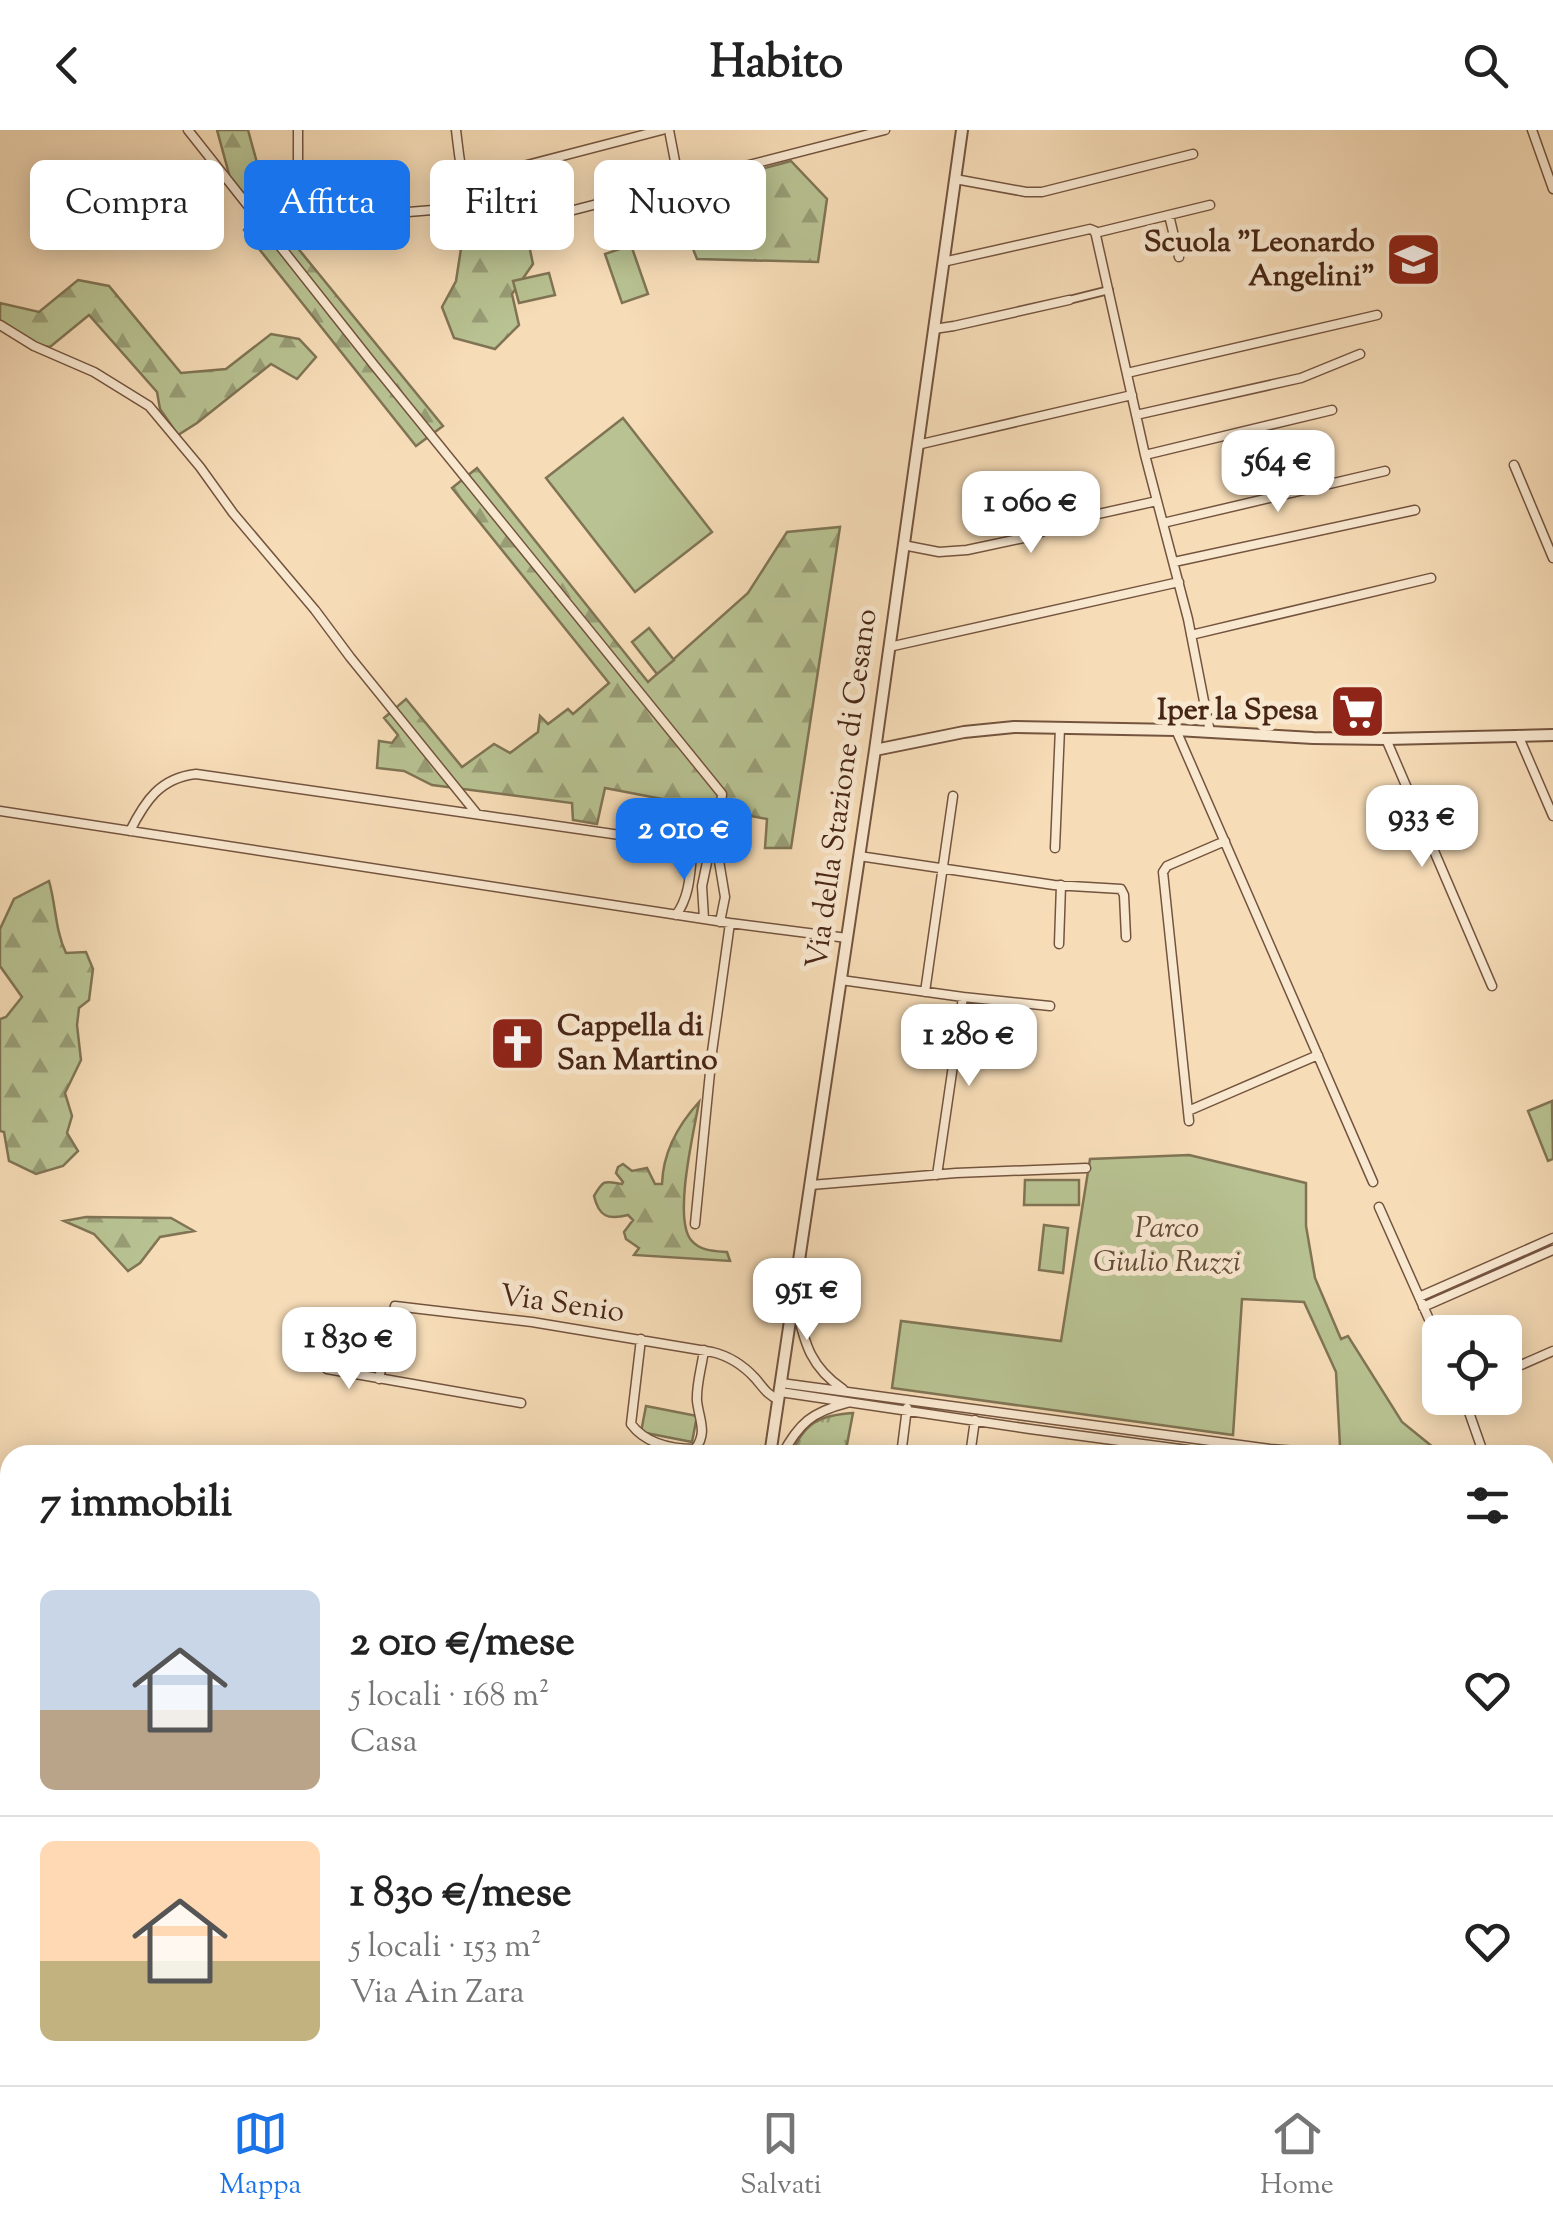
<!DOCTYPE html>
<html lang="it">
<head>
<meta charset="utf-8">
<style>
  :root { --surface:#fff; --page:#f6f6f6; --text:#222; --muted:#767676; --line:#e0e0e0; --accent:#1a73e8 }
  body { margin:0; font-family:"Sorts Mill Goudy",serif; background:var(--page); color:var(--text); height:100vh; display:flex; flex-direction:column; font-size:38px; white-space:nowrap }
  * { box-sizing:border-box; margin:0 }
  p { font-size:32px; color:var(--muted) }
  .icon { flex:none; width:55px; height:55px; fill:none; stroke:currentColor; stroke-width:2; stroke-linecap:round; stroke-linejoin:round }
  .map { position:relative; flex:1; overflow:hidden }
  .side { position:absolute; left:0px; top:1315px; width:1555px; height:640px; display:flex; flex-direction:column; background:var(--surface); border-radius:30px 30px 0 0; box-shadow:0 5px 25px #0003 }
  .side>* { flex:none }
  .banner { position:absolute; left:30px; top:30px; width:1000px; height:90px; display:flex; gap:20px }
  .tools { position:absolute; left:1422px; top:1185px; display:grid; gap:20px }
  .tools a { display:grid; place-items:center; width:100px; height:100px; border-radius:15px; background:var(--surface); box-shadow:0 5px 25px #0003; font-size:50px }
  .price { position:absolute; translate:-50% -85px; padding:0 22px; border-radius:20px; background:#fff; color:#222; font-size:32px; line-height:65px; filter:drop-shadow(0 2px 5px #0008) }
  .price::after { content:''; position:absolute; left:50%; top:60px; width:30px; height:22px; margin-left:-15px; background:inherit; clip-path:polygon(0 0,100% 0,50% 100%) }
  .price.current { background:var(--accent); color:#fff }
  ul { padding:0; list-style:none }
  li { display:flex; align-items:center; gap:30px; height:250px; padding:0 40px }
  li+li { border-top:2px solid var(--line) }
  li span { display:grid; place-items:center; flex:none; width:280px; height:200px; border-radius:15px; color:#555 }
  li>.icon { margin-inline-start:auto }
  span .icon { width:120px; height:120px; fill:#fffc; stroke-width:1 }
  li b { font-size:42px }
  h2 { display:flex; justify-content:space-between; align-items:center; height:120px; padding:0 40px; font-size:42px }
  .pill { padding:0 35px; border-radius:15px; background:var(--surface); box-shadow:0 5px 25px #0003; font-size:35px; line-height:90px }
  .pill.current { background:var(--accent); color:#fff }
  header { display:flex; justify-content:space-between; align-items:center; height:130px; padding:0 40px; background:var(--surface); font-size:45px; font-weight:700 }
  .tab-bar { display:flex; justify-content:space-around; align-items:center; height:140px; border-top:2px solid var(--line); background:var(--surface); font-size:28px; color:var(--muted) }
  .tab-bar a { display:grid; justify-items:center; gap:5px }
  .tab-bar .current { color:var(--accent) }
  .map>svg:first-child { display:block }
  .grass { fill:url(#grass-tufts); stroke:#807454; stroke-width:2.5 }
  .forest { fill:url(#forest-firs); stroke:#807454; stroke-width:2.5 }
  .park { fill:#b8c292; stroke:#807454; stroke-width:2.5 }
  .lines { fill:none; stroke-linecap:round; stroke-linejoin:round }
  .stream { stroke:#7d7e77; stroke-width:2.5 }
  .pedestrian-casing { stroke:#74543e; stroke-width:10 }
  .minor-casing { stroke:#74543e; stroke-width:11 }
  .tertiary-casing { stroke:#74543e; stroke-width:14 }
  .pedestrian { stroke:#f9e8d0; stroke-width:6 }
  .minor { stroke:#f9e8d0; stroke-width:8 }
  .tertiary { stroke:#f9e8d0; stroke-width:10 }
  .rail-casing { stroke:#482616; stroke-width:6 }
  .rail { stroke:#f9e8d0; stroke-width:2.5; stroke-dasharray:8; stroke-linecap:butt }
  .labels { text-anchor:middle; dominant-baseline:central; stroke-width:10; stroke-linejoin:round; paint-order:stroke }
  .poi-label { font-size:30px; font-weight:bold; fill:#482616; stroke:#f9e8d0; text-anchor:end }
  .street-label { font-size:30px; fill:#482616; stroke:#f9e8d0 }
  .park-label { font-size:30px; font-style:italic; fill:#644d35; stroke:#f9e8d0 }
</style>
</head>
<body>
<header><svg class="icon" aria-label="back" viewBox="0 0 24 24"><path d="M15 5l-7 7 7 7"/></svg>Habito<svg class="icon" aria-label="search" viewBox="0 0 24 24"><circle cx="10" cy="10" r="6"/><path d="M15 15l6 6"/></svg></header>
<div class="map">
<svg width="1553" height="1955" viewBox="0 0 1553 1955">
  <defs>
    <pattern id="grass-tufts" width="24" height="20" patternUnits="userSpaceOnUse" patternTransform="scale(2.5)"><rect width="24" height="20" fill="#b8c292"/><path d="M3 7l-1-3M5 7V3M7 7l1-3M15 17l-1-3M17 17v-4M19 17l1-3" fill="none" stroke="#989d76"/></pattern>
    <pattern id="forest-firs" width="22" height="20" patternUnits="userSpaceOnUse" patternTransform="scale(2.5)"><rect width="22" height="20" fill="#b8c292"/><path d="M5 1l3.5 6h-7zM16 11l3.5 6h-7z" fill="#989d76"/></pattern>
  </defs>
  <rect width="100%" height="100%" fill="#f6dcb7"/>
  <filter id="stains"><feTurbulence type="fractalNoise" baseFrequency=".002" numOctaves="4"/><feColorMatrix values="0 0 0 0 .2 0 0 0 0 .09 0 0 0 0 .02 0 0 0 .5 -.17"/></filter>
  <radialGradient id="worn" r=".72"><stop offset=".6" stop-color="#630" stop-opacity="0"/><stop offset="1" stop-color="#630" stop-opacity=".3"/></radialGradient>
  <path class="grass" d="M 853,1283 L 845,1325 L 791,1325 C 804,1293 819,1285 853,1283 Z"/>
  <path class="forest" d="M 217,0 L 248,0 L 270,80 L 265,78 L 443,296 L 416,316 L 244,100 L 262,75 L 232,55 Z
    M 791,31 L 827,69 L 818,132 L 697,129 L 671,63 Z
    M 465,93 L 526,101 L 533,134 L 512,164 L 519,195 L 495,219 L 454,208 L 442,177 L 456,151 Z
    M 78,150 L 109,156 L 181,243 L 226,239 L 271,204 L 299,209 L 316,227 L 297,249 L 271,234 L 197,293 L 178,305 L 160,279 L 157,262 L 89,185 L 50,217 L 28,213 L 0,190 L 0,173 L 39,182 Z
    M 477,338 L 648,552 L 748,463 L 787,402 L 840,397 L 791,718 L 765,718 L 767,689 L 605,658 L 597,694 L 573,690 L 572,673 L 432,655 L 404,641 L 377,638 L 379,611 L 392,613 L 398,605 L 384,588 L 406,569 L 462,637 L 494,614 L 510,623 L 538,602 L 540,586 L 548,594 L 568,579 L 573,584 L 609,553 L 452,358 Z
    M 49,751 C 56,775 55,800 66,823 L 86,822 L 93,839 L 89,870 L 79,878 L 77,895 L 81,930 L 65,963 L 72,986 L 67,1003 L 78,1021 L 63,1036 L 36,1044 L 9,1031 L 4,1002 L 0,1001 L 0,889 L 6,887 L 22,867 L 0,836 L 0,799 L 14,769 Z
    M 699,972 C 694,1001 673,1088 691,1110 C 700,1121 714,1121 727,1122 L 730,1131 L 634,1125 L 639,1118 L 626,1109 L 624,1102 L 633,1090 L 628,1085 C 608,1090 599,1087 594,1066 C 604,1049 604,1051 622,1054 L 623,1052 L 616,1043 L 618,1037 L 623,1034 L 632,1041 L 647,1038 L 655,1054 L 662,1054 C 663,1023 678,995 699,972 Z
    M 86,1087 L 171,1088 L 194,1101 L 160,1107 L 140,1133 L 128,1141 L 94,1104 L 64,1091 Z"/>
  <path class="park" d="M 631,115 L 648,164 L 622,173 L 605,124 Z
    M 549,143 L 555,165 L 519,173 L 513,151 Z
    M 623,288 L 712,402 L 635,462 L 546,348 Z
    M 649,498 L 674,530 L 657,544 L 632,512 Z
    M 1552,971 L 1553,1029 L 1548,1031 L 1528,981 Z
    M 1189,1025 L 1306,1053 L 1306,1096 L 1315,1148 L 1341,1209 L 1348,1206 L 1402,1292 L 1434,1318 L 1340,1316 L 1336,1242 L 1304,1172 L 1242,1169 L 1233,1305 L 892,1258 L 901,1191 L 1061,1211 L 1090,1029 Z
    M 1025,1050 L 1079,1050 L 1079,1075 L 1024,1075 Z
    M 1044,1095 L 1068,1098 L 1063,1143 L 1039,1140 Z
    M 646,1276 L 697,1286 L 692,1312 L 641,1302 Z"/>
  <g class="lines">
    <path class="stream" d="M 750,1945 L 764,1955
      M 943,1955 L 945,1945"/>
    <defs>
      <path id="pedestrian" d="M 1069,170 L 1109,160"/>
      <path id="minor" d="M 188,0 L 374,235 L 722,664 L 717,719 L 725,767 L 720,792
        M 298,0 L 298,71 L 307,85 L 322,89 L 445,79 L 462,81 L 502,92 L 531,91 L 885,0
        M 456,0 C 460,31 461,59 479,86
        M 669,0 L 679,52
        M 1532,0 L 1553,59
        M 955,49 L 1026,62 L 1042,62 L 1193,24
        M 462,52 L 662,0
        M 1169,85 L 1179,127
        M 1095,103 L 1210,75
        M 943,132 L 1090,99 L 1095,101 L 1145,325 L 1188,489 L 1210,602
        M 0,195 L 34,216 L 94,242 L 149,276 L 200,337 L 233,383 L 315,480 L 350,527 L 477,684
        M 934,199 L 954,196 L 1069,170
        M 1127,243 L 1377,185
        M 1136,285 L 1301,248 L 1360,224
        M 917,315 L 1132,265
        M 1145,325 L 1332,280
        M 1514,335 L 1553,428
        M 1163,393 L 1385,341
        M 903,415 L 939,422 L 967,420 L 1033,406 L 1062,392 L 1157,371
        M 1174,432 L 1415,380
        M 1191,505 L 1431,448
        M 889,517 L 1179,452
        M 1176,600 L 1373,1052
        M 1518,605 L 1553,686
        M 1386,609 L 1492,856
        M 0,681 L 730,793 L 847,808
        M 130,701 C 145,671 160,648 196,644 L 717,719
        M 1055,718 L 1060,598
        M 859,726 L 1054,755 L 1121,759 L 1124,765 L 1126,807
        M 676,785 C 691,765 690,739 693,716
        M 704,789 L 702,756 L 710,718
        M 1059,814 L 1061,755
        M 841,850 L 963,867 L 1050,876
        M 925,862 L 953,666
        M 1188,981 L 1318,925
        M 1189,991 L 1163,742 L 1167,736 L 1225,711
        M 937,1045 L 963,867
        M 811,1055 L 956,1043 L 1086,1038
        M 1379,1077 L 1440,1214
        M 695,1094 L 712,922 L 730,793
        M 1419,1167 L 1553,1108
        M 794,1169 C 804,1208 807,1235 843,1259
        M 1423,1177 L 1553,1120
        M 641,1209 L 631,1294 C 646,1314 670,1319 695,1319 C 708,1303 699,1289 697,1271 C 696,1255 702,1236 704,1220
        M 327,1239 L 521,1273
        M 1505,1242 L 1553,1221
        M 379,1249 L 395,1176 L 532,1192 L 712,1222 C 729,1226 743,1235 755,1248 C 763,1257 767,1265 779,1270
        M 781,1253 L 1270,1319 L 1351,1325
        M 780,1262 L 1030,1299 L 1225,1325
        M 1464,1268 L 1484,1325
        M 782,1325 C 799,1293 812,1282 847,1273
        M 901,1325 L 907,1278
        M 970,1325 L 975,1290
        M 0,1396 L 10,1400
        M 0,1487 L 10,1491
        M 37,1955 L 46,1955"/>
      <path id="tertiary" d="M 875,620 L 964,602 L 1014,597 L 1176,600 L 1313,608 L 1386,609 L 1553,605
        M 770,1325 L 875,620 L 962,0
        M 437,1945 L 461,1955
        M 151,1955 L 157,1945
        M 680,1955 L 681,1945"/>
    </defs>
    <use href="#pedestrian" class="pedestrian-casing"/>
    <use href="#minor" class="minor-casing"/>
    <use href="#tertiary" class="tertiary-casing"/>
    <use href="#pedestrian" class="pedestrian"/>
    <use href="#minor" class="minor"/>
    <use href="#tertiary" class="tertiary"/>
    <defs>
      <path id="rail" d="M 0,1929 L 10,1931
        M 93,1945 L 145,1955"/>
    </defs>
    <use href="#rail" class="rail-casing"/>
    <use href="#rail" class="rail"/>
  </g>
  <defs>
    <symbol id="school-square" viewBox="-11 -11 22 22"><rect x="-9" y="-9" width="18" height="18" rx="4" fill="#8f2418" stroke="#f9e8d0"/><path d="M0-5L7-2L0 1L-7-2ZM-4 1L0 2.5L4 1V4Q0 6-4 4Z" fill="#fff"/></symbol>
    <symbol id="supermarket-square" viewBox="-11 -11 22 22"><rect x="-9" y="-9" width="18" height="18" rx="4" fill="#8f2418" stroke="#f9e8d0"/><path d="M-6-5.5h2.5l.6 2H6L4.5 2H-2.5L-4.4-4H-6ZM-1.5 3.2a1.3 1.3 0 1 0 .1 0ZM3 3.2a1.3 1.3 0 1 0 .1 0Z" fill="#fff"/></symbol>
    <symbol id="church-square" viewBox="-11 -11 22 22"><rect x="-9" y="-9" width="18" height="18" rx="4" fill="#8f2418" stroke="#f9e8d0"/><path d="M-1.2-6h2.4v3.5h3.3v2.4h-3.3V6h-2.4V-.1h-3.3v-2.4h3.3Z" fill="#fff"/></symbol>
  </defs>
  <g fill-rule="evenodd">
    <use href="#school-square" x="1382" y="98" width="63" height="63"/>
    <use href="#supermarket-square" x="1326" y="550" width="63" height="63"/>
    <use href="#church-square" x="486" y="882" width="63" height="63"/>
  </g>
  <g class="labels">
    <g class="poi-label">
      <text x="1375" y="113">Scuola "Leonardo<tspan x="1375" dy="34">Angelini"</tspan></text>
      <text x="1318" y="581">Iper la Spesa</text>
      <text x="557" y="897" text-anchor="start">Cappella di<tspan x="557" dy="34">San Martino</tspan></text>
    </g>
    <g class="street-label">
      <text transform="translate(843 659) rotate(-82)">Via della Stazione di Cesano</text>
      <text transform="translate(562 1175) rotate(8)">Via Senio</text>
    </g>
    <g class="park-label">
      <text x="1167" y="1099">Parco<tspan x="1167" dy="34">Giulio Ruzzi</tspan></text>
    </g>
  </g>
  <rect width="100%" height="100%" filter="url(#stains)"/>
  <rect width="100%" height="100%" fill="url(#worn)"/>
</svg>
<div class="tools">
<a><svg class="icon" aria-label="locate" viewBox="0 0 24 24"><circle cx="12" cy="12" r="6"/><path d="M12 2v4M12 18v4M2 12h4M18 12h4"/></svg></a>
</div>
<b class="price" style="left:1278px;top:385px">564 €</b>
<b class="price" style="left:1031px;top:426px">1 060 €</b>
<b class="price" style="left:1422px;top:740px">933 €</b>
<b class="price current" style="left:684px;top:753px">2 010 €</b>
<b class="price" style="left:969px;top:959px">1 280 €</b>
<b class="price" style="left:807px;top:1213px">951 €</b>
<b class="price" style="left:349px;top:1262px">1 830 €</b>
<div class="banner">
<a class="pill">Compra</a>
<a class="pill current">Affitta</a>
<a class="pill">Filtri</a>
<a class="pill">Nuovo</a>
</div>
<section class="side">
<h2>7 immobili<svg class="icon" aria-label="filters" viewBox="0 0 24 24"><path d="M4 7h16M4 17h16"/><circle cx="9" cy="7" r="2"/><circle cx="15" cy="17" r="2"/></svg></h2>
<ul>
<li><span style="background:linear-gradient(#c9d6e8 60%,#b9a48a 0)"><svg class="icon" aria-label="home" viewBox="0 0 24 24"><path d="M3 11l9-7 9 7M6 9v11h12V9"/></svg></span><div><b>2 010 €/mese</b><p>5 locali · 168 m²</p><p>Casa</p></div><svg class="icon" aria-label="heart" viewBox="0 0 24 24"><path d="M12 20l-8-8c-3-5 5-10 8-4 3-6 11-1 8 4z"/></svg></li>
<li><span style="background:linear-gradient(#ffd9b3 60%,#c2b280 0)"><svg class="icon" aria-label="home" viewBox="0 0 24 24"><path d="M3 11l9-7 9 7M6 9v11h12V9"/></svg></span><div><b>1 830 €/mese</b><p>5 locali · 153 m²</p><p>Via Ain Zara</p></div><svg class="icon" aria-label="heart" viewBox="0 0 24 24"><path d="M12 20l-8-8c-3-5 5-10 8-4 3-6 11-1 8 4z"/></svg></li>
</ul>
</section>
</div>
<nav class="tab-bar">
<a class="current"><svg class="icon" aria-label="map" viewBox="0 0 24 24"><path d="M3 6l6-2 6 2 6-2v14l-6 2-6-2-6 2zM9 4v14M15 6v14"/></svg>Mappa</a>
<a><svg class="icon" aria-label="saved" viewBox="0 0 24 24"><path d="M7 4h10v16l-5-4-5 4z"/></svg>Salvati</a>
<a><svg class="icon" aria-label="home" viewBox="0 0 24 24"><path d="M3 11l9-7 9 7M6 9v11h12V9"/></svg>Home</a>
</nav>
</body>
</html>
